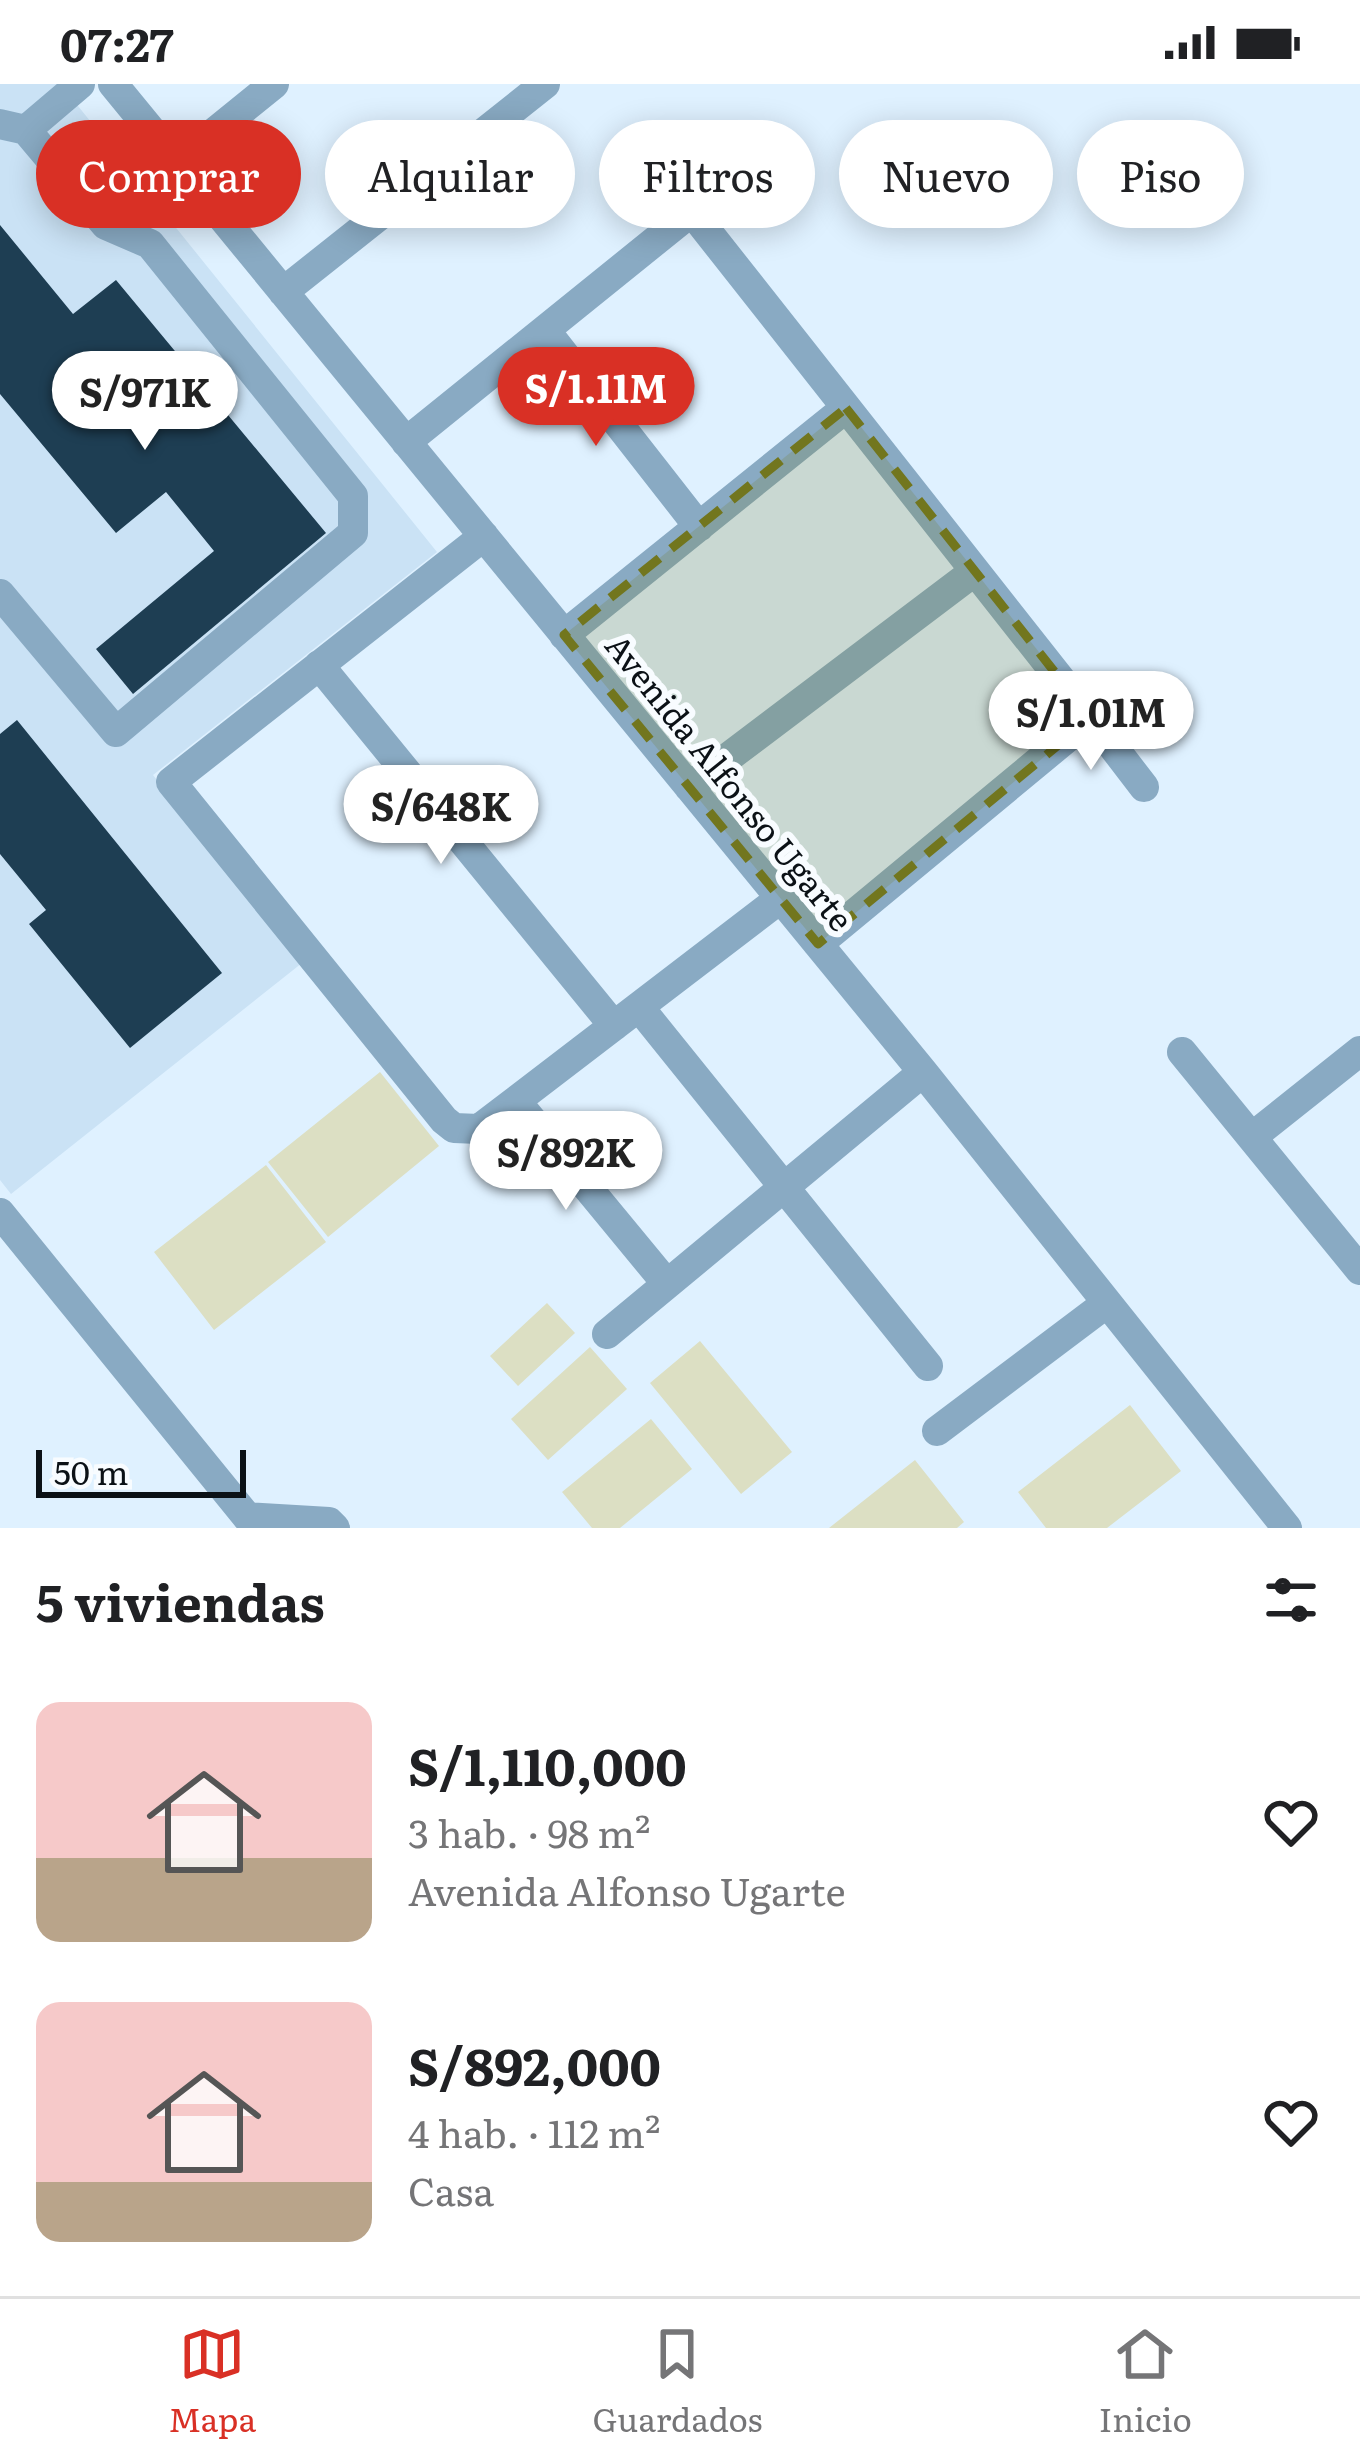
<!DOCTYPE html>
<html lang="es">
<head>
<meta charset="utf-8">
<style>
  :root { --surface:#fff; --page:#f6f6f6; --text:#202124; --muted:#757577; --line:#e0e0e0; --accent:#d93025 }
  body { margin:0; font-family:Literata,serif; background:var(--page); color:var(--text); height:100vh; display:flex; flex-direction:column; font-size:45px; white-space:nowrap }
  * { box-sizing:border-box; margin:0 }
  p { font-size:39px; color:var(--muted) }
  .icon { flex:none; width:66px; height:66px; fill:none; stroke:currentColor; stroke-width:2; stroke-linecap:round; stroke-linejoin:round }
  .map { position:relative; height:1444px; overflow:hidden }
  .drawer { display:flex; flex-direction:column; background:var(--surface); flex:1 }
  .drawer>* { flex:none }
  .banner { position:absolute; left:36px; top:36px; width:1290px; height:108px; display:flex; gap:24px }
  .scale { position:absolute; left:36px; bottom:30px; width:210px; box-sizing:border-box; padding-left:12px; border:6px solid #0b1116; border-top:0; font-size:33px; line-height:42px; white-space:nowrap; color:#0b1116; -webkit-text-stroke:9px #f8fcff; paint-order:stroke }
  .price { position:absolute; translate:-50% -102px; padding:0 27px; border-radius:42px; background:#fff; color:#222; font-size:39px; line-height:78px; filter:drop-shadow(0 3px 6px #0008) }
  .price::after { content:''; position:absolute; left:50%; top:72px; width:36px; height:27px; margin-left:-18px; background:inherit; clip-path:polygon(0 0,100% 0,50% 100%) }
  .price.on { background:var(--accent); color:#fff }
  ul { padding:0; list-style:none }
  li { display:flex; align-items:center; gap:36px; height:300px; padding:0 36px }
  li span { display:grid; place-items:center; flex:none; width:336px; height:240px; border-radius:24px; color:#555 }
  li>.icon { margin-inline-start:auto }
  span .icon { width:144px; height:144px; fill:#fffc; stroke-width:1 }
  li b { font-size:51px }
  h2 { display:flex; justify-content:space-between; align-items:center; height:144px; padding:0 36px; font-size:51px }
  .tag { padding:0 42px; border-radius:54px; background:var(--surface); box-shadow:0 6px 30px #0003; font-size:42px; line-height:108px }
  .tag.on { background:var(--accent); color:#fff }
  .status { display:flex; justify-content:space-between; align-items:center; height:84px; padding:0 60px; background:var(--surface); direction:ltr }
  .status svg { height:33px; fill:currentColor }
  .tabs { display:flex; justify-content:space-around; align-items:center; height:168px; border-top:3px solid var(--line); background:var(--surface); font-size:33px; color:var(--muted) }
  .tabs a { display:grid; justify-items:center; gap:6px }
  .tabs .on { color:var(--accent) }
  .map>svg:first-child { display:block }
  .built { fill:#cae2f5 }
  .pitch { fill:#dcdfc3 }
  .building { fill:#1e3e53 }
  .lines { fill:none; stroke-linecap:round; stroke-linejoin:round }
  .minor { stroke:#89aac3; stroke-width:30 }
  .marked { fill:#72761e; fill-opacity:0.2; stroke:#72761e; stroke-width:9; stroke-dasharray:24 15; stroke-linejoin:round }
  .labels { text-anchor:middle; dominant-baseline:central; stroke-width:12; stroke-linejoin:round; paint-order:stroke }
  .street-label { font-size:33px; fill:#0b1116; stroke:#f8fcff }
</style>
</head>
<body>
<div class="status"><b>07:27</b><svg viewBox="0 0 49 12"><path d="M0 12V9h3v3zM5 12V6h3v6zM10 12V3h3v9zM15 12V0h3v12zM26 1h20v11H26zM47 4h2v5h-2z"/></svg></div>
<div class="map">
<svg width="1360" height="1444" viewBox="0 0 1360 1444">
  <rect width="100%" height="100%" fill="#dff1ff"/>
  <path class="built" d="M 0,0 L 77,0 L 74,17 L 107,58 L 118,48 L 170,114 L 163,127 L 173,140 L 437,468 L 153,691 L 302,879 L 11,1110 L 0,1096 Z"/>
  <path class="pitch" d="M 380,988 L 439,1062 L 328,1153 L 268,1078 Z
    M 266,1081 L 326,1158 L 214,1246 L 154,1168 Z
    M 547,1219 L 575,1249 L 518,1302 L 490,1272 Z
    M 700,1257 L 792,1368 L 741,1410 L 650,1299 Z
    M 590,1263 L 627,1305 L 548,1376 L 511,1335 Z
    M 1130,1321 L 1181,1387 L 1107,1444 L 1046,1444 L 1018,1408 Z
    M 651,1335 L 692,1385 L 620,1444 L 592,1444 L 562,1408 Z
    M 915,1376 L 964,1438 L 957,1444 L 829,1444 Z"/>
  <path class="building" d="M 0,141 L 73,230 L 116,196 L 326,449 L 133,610 L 96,565 L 214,467 L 166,408 L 116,449 L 0,310 Z
    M 17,636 L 222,889 L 130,964 L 29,840 L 46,826 L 0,770 L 0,650 Z"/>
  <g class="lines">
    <path class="minor" d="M 113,0 L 923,988 L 1287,1444
      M 0,40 L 26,46 L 106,141 L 150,160 L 353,412 L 353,449 L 116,648 L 0,510
      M 26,46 L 80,0
      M 178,78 L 274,0
      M 692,128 L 1091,634 L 818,860
      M 283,208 L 545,0
      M 545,246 L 699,443
      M 406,358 L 758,74
      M 484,452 L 171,698 L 444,1036 L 454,1044 L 479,1045 L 781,814
      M 564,551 L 846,324
      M 319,581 L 614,942
      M 1091,634 L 1144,703
      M 689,703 L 975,487
      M 639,923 L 928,1282
      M 1182,968 L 1360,1186
      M 516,1017 L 667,1200
      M 1252,1053 L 1360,967
      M 0,1129 L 256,1444
      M 607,1250 L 923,988
      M 937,1347 L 1107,1219
      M 247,1433 L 329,1438 L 335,1444"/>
  </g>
  <path class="marked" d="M 846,324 L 1091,634 L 818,860 L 564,551 Z"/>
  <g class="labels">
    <g class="street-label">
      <text transform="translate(731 697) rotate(51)">Avenida Alfonso Ugarte</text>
    </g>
  </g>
</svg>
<div class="scale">50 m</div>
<b class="price on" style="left:596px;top:365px">S/1.11M</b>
<b class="price" style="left:145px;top:369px">S/971K</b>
<b class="price" style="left:1091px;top:689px">S/1.01M</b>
<b class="price" style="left:441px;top:783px">S/648K</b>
<b class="price" style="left:566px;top:1129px">S/892K</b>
<div class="banner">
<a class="tag on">Comprar</a>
<a class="tag">Alquilar</a>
<a class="tag">Filtros</a>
<a class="tag">Nuevo</a>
<a class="tag">Piso</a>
</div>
</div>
<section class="drawer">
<h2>5 viviendas<svg class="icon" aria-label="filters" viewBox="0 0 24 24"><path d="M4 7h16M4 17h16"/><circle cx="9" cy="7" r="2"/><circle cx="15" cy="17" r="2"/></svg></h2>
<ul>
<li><span style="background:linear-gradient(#f6c9c9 65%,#b9a48a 0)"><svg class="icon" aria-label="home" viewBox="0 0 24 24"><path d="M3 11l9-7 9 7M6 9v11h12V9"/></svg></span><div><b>S/1,110,000</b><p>3 hab. · 98 m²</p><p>Avenida Alfonso Ugarte</p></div><svg class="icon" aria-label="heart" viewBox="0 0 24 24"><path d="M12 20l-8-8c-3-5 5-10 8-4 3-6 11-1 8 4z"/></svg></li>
<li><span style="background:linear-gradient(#f6c9c9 75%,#b9a48a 0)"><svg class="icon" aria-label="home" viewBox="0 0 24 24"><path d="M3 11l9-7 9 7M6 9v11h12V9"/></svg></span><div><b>S/892,000</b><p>4 hab. · 112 m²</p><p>Casa</p></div><svg class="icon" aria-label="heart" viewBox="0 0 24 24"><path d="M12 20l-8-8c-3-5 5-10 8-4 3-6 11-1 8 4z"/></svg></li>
</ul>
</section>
<nav class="tabs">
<a class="on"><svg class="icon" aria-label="map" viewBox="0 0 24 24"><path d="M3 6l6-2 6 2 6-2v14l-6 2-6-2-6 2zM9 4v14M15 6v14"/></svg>Mapa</a>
<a><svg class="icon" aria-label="saved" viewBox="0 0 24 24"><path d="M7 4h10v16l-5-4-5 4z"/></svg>Guardados</a>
<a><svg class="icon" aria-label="home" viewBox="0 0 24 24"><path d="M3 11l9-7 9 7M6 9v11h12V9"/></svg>Inicio</a>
</nav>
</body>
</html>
